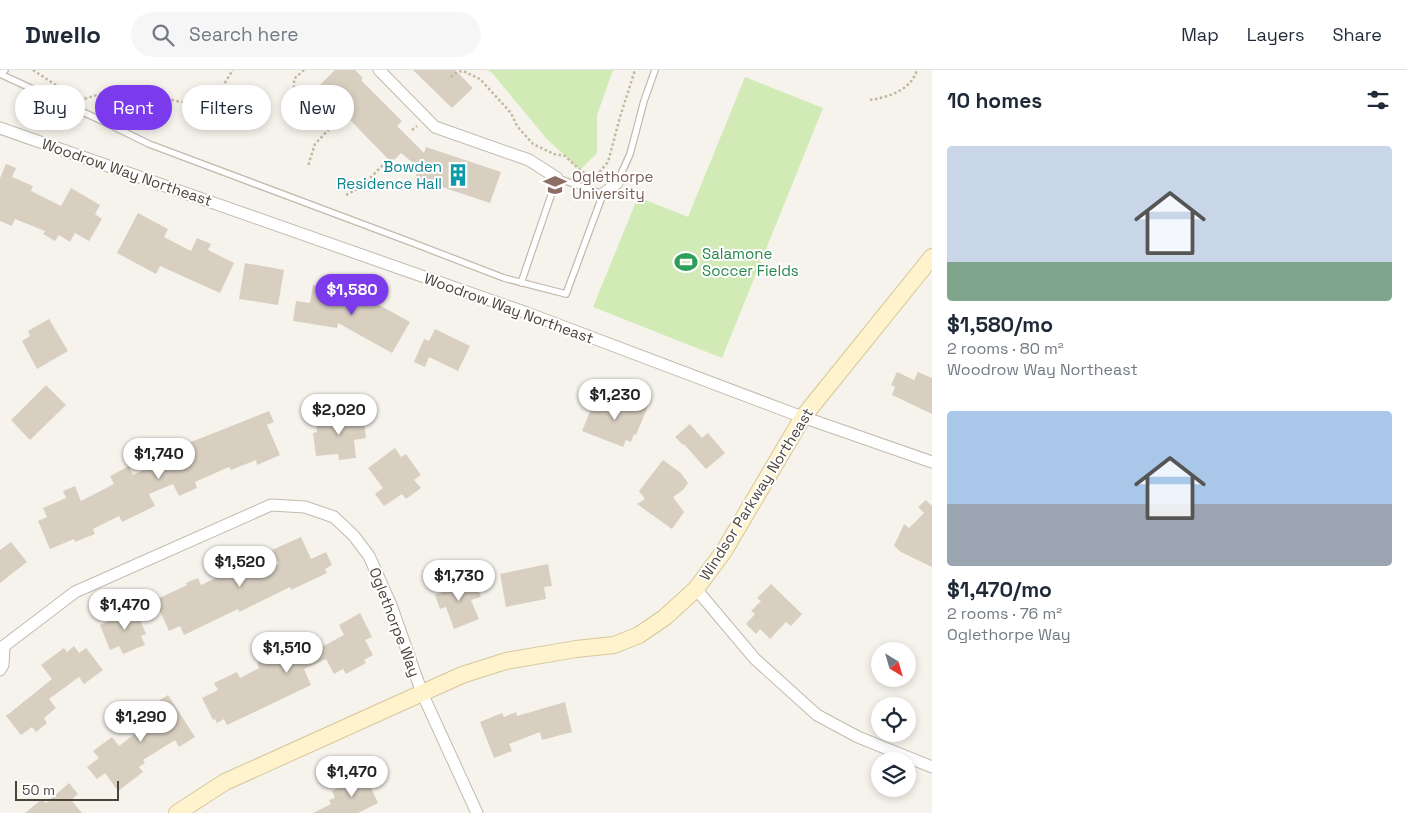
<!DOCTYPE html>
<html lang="en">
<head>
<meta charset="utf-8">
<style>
  :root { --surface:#fff; --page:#f6f6f7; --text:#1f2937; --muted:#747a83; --line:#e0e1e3; --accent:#7c3aed }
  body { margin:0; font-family:"Space Grotesk",sans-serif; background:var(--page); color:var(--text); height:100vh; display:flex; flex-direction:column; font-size:19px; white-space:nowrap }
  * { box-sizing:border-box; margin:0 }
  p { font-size:16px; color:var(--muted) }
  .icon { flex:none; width:28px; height:28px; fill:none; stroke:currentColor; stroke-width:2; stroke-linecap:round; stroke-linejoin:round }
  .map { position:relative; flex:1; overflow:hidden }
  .details { display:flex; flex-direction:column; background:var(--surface); width:475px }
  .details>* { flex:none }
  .hud { position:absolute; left:15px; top:15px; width:475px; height:45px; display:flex; gap:10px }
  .needle { width:32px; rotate:143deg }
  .fabs { position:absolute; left:871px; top:572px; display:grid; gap:10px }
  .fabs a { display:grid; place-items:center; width:45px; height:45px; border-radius:50%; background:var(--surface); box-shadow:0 2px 8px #0003; font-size:25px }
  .scale { position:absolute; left:15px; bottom:12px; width:104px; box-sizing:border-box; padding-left:5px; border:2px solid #4b4439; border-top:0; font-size:14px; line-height:18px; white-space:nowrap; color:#4b4439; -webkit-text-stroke:4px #fff; paint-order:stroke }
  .price { position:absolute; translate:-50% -42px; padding:0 11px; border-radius:18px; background:#fff; color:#222; font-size:16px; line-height:32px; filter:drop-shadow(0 1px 2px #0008) }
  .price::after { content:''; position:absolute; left:50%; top:30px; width:15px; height:11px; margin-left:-8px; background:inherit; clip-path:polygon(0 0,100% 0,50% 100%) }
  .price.active { background:var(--accent); color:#fff }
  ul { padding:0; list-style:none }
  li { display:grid; align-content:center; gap:10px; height:265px; padding:0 15px }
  li span { display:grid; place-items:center; height:155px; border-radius:5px; color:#555 }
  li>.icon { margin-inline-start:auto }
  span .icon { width:90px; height:90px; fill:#fffc; stroke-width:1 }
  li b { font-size:21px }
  h2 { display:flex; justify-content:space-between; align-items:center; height:60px; padding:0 15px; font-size:21px }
  .chip { padding:0 18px; border-radius:22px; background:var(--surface); box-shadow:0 2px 8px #0003; font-size:18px; line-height:45px }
  .chip.active { background:var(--accent); color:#fff }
  header { display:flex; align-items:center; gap:30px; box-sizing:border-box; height:70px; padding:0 25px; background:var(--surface); border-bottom:1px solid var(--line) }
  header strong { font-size:24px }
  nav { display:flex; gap:28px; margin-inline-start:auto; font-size:18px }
  .search { width:350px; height:45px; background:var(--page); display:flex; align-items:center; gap:12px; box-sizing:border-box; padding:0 18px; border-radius:28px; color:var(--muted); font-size:19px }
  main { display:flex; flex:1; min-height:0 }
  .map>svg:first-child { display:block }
  .green { fill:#d2eab5 }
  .building { fill:#d8cfc1 }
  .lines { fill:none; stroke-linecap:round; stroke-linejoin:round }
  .lane-casing { stroke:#c2bbae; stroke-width:8 }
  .street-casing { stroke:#c2bbae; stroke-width:13 }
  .secondary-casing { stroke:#d6c79b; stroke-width:18 }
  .path { stroke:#c4b79f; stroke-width:2.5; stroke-dasharray:2.5 2.5; stroke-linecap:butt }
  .lane { stroke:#fff; stroke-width:5.5 }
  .street { stroke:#fff; stroke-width:11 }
  .secondary { stroke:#fff3cd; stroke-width:16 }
  .labels { text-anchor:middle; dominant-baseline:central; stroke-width:4; stroke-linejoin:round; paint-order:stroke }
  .culture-label { font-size:15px; fill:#0d838f; stroke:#fff; text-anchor:end }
  .street-label { font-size:15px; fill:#4b4439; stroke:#fff }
  .education-label { font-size:15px; fill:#785e54; stroke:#fff; text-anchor:start }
  .leisure-label { font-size:15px; fill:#27864d; stroke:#fff; text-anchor:start }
</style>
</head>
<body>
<header>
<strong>Dwello</strong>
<div class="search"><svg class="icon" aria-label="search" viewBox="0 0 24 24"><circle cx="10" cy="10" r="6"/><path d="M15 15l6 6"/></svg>Search here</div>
<nav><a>Map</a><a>Layers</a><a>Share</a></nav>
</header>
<main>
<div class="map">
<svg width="932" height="743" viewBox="0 0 932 743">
  <rect width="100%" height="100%" fill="#f6f3ec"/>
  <path class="green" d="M 487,0 L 613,0 L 597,45 L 597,83 L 580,100 L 546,68 L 492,3 Z
    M 745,7 L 823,38 L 722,288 L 593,237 L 638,127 L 688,147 Z"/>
  <path class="building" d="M 335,0 L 355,0 L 363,8 L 361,10 L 402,51 L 397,56 L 424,83 L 426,77 L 501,102 L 490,133 L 415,108 L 419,98 L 401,83 L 394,90 L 393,89 L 390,91 L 318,17 Z
    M 413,0 L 455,0 L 473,18 L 452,38 Z
    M 6,94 L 16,98 L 12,107 L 33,116 L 31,121 L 61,136 L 71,118 L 100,135 L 95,144 L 102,149 L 89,171 L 75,163 L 70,172 L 59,165 L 55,171 L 43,164 L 45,161 L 15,149 L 12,156 L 0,151 L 0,108 Z
    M 138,143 L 168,159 L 164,167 L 191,181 L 197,168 L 211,174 L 208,180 L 234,193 L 220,223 L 160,196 L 156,204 L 117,183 Z
    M 245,193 L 284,200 L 278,235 L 239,229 Z
    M 313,215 L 354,221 L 410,252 L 392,283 L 338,253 L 337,258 L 293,251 L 296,231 L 310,233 Z
    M 49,249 L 68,281 L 37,299 L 22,271 L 30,266 L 28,261 Z
    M 435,259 L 470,276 L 458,301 L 429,287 L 425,297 L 414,292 L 424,269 L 429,271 Z
    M 897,302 L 914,310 L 918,302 L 932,308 L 932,344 L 892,325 L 895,317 L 891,315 Z
    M 46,315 L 66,335 L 30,370 L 11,350 Z
    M 596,327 L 628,340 L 632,329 L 648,336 L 636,365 L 634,364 L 631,372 L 626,370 L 623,377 L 582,361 Z
    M 269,341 L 274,352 L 267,355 L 280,385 L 257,395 L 256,390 L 231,400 L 229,397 L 195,412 L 197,418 L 179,426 L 173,414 L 149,424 L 155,436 L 122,452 L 119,446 L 93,459 L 95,464 L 75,472 L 74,469 L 50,479 L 38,451 L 47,447 L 43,438 L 66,428 L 63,421 L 75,416 L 81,431 L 114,414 L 110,406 L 129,396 L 133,405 L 156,394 L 156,393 L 189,378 L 186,374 Z
    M 363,344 L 366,368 L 354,370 L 356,388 L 339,390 L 338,384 L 316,386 L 313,363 L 317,362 L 316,350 Z
    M 690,354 L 702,368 L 708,363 L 725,383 L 706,399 L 684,374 L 683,375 L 675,367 Z
    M 395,378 L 401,387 L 406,384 L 421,405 L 414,410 L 421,418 L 406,429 L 402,424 L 384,436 L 375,424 L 383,418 L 368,398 Z
    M 663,390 L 681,403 L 688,413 L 683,420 L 673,427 L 684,442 L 672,459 L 637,434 L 645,429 L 639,421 Z
    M 926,430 L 932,436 L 932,497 L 901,482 L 894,476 L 904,454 L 909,458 L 924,443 L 918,437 Z
    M 301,467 L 311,489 L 326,482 L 332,495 L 325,499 L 327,503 L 291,520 L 290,517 L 239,542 L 238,539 L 184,565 L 180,556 L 169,561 L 155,530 L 187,515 L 186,513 L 198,508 L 201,515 L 234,499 L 232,494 L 250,485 L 258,503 L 279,494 L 272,480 Z
    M 11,472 L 27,492 L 0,513 L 0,480 Z
    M 548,494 L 552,516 L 544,517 L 546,529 L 506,537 L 500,504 Z
    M 462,507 L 466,517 L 476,513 L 481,527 L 471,530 L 479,549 L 454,559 L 446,537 L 440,539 L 435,525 L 448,520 L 445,513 Z
    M 771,514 L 802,544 L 791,556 L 786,552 L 770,569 L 760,559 L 756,564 L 746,554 L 755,544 L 751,541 L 761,531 L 757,528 Z
    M 134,536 L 146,564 L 141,566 L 145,575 L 123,584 L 119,576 L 110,580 L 100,555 L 120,546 L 119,543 Z
    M 360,543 L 372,567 L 365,570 L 373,585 L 364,590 L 366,593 L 346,604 L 343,599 L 334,604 L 326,589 L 304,599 L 311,615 L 227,655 L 224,649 L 217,653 L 215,649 L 213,650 L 202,628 L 218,620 L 214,613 L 237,602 L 240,608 L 259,598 L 257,593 L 301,572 L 307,585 L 344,565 L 339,555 Z
    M 74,576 L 79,583 L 86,578 L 103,600 L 84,614 L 79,607 L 49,629 L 56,638 L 44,648 L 47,653 L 36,662 L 32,657 L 21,665 L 6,646 L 52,609 L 41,595 L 64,578 L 67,582 Z
    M 168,625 L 195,667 L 179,677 L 175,670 L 143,690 L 145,693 L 139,697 L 143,702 L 118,721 L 105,703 L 97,709 L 87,697 L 99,688 L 93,681 L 112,667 L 119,676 L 140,660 L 132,648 Z
    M 565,632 L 572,662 L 542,670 L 540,662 L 509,674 L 512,681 L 494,688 L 480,652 L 502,643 L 504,647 L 516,642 L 517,646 Z
    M 365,705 L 378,733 L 358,743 L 313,743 L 331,734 L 329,730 L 335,728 L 332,721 Z
    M 69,713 L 78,724 L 71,730 L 82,743 L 25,743 L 42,729 L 46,733 Z"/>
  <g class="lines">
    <defs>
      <path id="lane" d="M 5,0 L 0,4 L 98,49 L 149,74 L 413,173 L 504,208 L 566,224 L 603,124 L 557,108 L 521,213
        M 617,113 L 630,84 L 644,31 L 655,0"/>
      <path id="street" d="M 379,0 L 435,57 L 529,90 L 557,108
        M 0,58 L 527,243 L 797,345 L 932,392
        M 603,124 L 617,113
        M 696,519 L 755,589 L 817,645 L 858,667 L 932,697
        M 0,578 L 4,576 L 75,522 L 271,435 L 305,437 L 334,447 L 354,466 L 369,486 L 391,535 L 422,623 L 477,743
        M 0,600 L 3,595 L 4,576"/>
      <path id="secondary" d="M 177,743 L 225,712 L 462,605 L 506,591 L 576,579 L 614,575 L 639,565 L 664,548 L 696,519 L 724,481 L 803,347 L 932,187"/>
    </defs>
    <use href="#lane" class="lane-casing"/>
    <use href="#street" class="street-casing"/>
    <use href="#secondary" class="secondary-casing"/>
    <path class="path" d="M 33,0 L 68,23
      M 304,0 L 294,9 L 294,17 L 332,56 L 315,74 L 308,96
      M 451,7 L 457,2 L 463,1 L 480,9 L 511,43 L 517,56 L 533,74 L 554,84 L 565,86 L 580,100 L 590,106 L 596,106 L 608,92 L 620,47 L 635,0
      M 80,30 C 99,25 120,16 140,19 C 150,20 157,24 166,28 C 182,34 205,35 217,22 C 224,16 228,7 233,0
      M 870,30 C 889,27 911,20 917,0
      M 412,60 L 417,56
      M 346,125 L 361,117 L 385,93"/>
    <use href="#lane" class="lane"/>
    <use href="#street" class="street"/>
    <use href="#secondary" class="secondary"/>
  </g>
  <defs>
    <symbol id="building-bare" viewBox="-9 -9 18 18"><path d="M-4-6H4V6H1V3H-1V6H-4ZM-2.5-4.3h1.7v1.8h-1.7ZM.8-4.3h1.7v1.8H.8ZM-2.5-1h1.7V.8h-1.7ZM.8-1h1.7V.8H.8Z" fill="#0f9aa8" stroke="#fff" stroke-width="2.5" paint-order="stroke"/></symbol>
    <symbol id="university-bare" viewBox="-9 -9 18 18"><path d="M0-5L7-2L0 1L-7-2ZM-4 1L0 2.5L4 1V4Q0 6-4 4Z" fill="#8d6e63" stroke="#fff" stroke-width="2.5" paint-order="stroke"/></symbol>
    <symbol id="stadium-bare" viewBox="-9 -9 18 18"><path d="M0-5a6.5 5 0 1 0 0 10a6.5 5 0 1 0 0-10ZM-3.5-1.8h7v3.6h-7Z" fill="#2e9e5b" stroke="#fff" stroke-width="2.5" paint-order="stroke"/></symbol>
  </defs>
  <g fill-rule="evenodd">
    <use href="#building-bare" x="442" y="89" width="32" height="32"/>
    <use href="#university-bare" x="539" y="99" width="32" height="32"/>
    <use href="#stadium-bare" x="670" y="176" width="32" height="32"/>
  </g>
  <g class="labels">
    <g class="culture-label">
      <text x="442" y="96">Bowden<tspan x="442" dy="17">Residence Hall</tspan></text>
    </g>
    <g class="street-label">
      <text transform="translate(127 102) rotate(19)">Woodrow Way Northeast</text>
      <text transform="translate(509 238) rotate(20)">Woodrow Way Northeast</text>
      <text transform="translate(756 424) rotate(-58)">Windsor Parkway Northeast</text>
      <text transform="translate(395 552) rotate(69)">Oglethorpe Way</text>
    </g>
    <g class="education-label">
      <text x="572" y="106">Oglethorpe<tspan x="572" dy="17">University</tspan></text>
    </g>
    <g class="leisure-label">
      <text x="702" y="183">Salamone<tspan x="702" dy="17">Soccer Fields</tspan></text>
    </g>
  </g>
</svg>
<div class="fabs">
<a><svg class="needle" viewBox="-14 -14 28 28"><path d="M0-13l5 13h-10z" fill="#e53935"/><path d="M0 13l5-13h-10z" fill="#747a83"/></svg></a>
<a><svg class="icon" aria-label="locate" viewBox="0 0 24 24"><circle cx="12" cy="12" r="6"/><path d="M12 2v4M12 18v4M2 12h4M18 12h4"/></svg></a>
<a><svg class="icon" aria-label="layers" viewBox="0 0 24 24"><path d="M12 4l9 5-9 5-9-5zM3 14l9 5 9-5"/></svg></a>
</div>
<div class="scale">50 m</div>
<b class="price active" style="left:352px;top:246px">$1,580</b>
<b class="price" style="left:615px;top:351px">$1,230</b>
<b class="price" style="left:339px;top:366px">$2,020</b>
<b class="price" style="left:159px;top:410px">$1,740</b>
<b class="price" style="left:240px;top:518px">$1,520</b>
<b class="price" style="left:459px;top:532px">$1,730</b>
<b class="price" style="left:125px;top:561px">$1,470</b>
<b class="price" style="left:287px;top:604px">$1,510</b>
<b class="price" style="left:141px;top:673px">$1,290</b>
<b class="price" style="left:352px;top:728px">$1,470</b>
<div class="hud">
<a class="chip">Buy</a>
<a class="chip active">Rent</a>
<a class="chip">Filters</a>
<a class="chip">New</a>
</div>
</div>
<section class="details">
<h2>10 homes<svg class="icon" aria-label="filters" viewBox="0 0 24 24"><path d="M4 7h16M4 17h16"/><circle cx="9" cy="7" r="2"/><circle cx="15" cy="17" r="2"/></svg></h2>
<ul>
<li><span style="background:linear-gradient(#c9d6e8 75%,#7fa58c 0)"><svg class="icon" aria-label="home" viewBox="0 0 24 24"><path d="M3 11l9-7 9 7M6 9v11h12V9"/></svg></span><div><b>$1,580/mo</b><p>2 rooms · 80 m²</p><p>Woodrow Way Northeast</p></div></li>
<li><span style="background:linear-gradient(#a9c7e8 60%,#9aa5b1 0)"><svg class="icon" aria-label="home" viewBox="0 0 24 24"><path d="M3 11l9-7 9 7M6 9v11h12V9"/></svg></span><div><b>$1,470/mo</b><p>2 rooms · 76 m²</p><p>Oglethorpe Way</p></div></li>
</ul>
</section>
</main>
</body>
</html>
